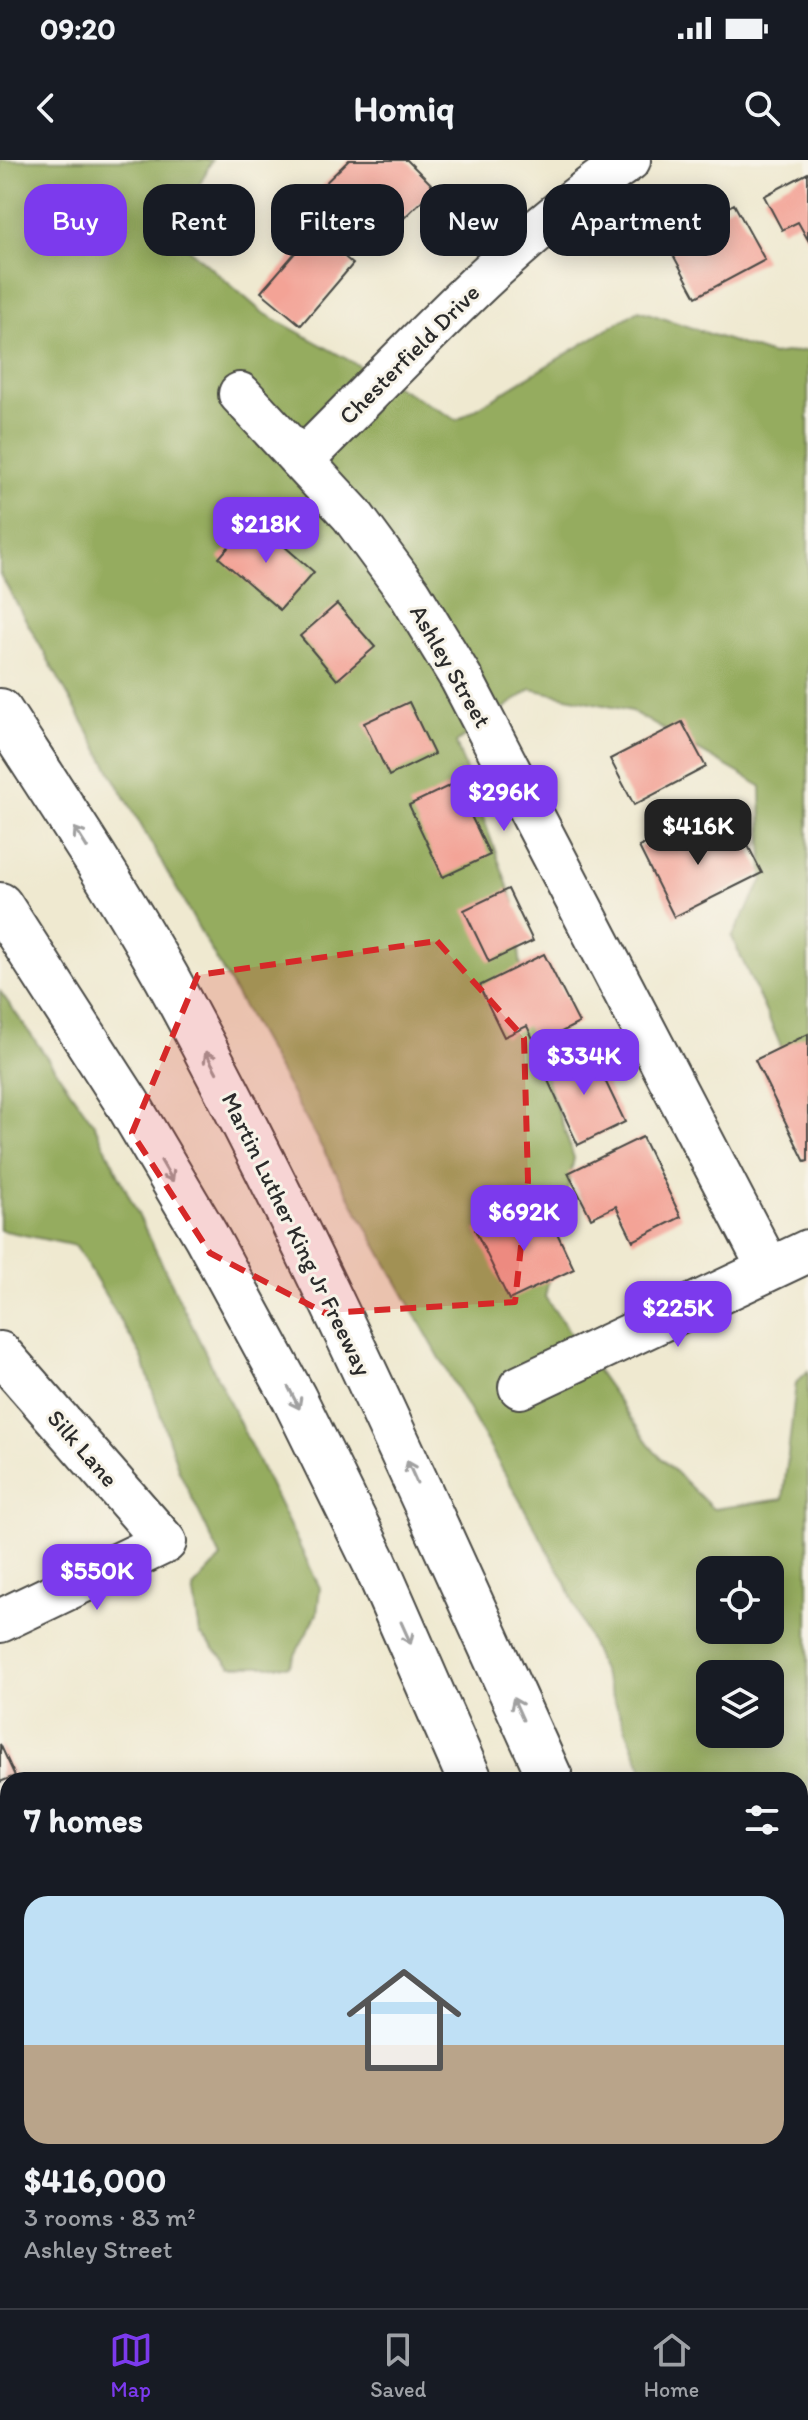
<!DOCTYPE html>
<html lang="en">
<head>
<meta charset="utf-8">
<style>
  :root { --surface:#171b24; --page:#20242c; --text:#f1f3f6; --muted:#9ea1a6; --line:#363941; --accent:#7c3aed }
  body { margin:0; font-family:Itim,sans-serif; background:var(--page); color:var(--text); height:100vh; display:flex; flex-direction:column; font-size:30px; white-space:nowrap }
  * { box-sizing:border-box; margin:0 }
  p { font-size:26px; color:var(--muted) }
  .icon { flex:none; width:44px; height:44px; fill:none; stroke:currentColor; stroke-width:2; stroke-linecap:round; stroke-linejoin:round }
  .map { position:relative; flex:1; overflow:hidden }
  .side { position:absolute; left:0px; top:1612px; width:808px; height:536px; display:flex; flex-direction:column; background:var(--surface); border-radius:24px 24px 0 0; box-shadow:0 4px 20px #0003 }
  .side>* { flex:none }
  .guide { position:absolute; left:24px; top:24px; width:760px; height:72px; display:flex; gap:16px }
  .buttons { position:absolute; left:696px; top:1396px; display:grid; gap:16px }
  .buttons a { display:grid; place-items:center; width:88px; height:88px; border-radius:16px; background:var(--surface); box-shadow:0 4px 20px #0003; font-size:40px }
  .price { position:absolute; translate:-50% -68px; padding:0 18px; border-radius:16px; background:var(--accent); color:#fff; font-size:26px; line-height:52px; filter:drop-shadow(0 2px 4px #0008) }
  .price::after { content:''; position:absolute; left:50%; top:48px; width:24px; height:18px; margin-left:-12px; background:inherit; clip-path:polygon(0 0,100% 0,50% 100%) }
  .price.selected { background:#222; color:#fff }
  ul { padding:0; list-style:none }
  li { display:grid; align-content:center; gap:16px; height:424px; padding:0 24px }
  li span { display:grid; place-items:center; height:248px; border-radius:24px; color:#555 }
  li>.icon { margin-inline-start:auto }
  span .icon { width:144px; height:144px; fill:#fffc; stroke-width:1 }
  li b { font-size:34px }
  h2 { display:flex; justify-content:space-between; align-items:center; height:96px; padding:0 24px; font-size:34px }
  .pill { padding:0 28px; border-radius:24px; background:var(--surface); box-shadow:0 4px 20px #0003; font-size:28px; line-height:72px }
  .pill.selected { background:var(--accent); color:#fff }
  .status { display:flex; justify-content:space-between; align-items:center; height:56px; padding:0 40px; background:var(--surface); direction:ltr }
  .status svg { height:22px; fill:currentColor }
  header { display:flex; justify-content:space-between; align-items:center; height:104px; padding:0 24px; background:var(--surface); font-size:36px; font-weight:700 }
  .tab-bar { display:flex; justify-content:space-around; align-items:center; height:112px; border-top:2px solid var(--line); background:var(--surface); font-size:22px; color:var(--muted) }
  .tab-bar a { display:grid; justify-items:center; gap:4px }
  .tab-bar .selected { color:var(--accent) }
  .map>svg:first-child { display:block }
  .forest { fill:#95ac5e; stroke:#606c44; stroke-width:2; fill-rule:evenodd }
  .building { fill:#f3a396 }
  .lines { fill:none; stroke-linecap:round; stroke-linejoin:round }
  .street-casing { stroke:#484844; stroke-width:46 }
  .highway-casing { stroke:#484844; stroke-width:48 }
  .street { stroke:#fff; stroke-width:42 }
  .highway { stroke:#fff; stroke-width:44 }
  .oneway { stroke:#a0a0a0 }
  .marked { fill:#d62828; fill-opacity:0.2; stroke:#d62828; stroke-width:6; stroke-dasharray:16 10; stroke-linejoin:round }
  .labels { text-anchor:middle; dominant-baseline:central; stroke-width:6; stroke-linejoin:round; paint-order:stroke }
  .street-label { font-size:24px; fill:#2b2b2b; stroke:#f7f3e8 }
</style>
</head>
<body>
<div class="status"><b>09:20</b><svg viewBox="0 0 49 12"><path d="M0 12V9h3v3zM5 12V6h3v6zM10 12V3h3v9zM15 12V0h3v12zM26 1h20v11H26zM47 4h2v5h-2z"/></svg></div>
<header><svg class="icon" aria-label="back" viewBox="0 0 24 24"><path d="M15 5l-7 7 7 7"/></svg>Homiq<svg class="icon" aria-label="search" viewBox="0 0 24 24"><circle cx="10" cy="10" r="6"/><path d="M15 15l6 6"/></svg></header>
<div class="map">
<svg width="808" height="2148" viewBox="0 0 808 2148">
  <rect width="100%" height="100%" fill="#f7f3e8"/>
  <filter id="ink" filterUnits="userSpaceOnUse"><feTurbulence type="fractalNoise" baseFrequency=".0125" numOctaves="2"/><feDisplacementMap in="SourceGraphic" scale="16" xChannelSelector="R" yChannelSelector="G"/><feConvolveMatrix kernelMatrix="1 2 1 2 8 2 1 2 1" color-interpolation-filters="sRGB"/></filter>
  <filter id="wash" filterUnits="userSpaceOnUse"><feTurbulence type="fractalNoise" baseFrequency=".006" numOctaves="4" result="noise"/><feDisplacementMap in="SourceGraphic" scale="32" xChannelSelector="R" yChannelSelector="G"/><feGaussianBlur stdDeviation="1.8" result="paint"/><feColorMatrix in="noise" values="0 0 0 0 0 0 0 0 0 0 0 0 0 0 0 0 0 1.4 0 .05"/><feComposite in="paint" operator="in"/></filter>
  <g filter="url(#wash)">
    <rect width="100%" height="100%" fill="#efe9d0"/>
    <path class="forest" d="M 0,0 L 212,0 L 174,76 L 262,152 L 457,260 L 639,150 L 772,195 L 808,190 L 808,952 L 777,877 L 732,777 L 763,720 L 761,626 L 631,551 L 531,529 L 456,583 L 514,743 L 521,808 L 548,923 L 574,998 L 545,1137 L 654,1291 L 713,1349 L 783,1339 L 796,1223 L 808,1211 L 808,1996 L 800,1978 L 800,1620 L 647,1620 L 565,1421 L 0,414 ZM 710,1410 L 770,1410 L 770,1470 L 710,1470 ZM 710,1514 L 770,1514 L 770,1574 L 710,1574 Z
      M 0,831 L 94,964 L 320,1428 L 317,1454 L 289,1506 L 231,1506 L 200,1474 L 193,1428 L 221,1398 L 179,1311 L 141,1195 L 76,1086 L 0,1070 Z"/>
    <g id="blocks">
      <path class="building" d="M 349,0 L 407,0 L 435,28 L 371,90 L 315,33 Z
        M 808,13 L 808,80 L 798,62 L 782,70 L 764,36 Z
        M 734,44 L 765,100 L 696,137 L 666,82 Z
        M 314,71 L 353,104 L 301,165 L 261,132 Z
        M 253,359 L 314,412 L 280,450 L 219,398 Z
        M 337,444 L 375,487 L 337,520 L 300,476 Z
        M 409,542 L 434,594 L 389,616 L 364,563 Z
        M 682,562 L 706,607 L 634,645 L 610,599 Z
        M 455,623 L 490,695 L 443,717 L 409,645 Z
        M 689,662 L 703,689 L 740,670 L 762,713 L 674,757 L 639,687 Z
        M 508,729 L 533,781 L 489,802 L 464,750 Z
        M 544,794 L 579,863 L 536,885 L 527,866 L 504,877 L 479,826 Z
        M 808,874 L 808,1001 L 805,1002 L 755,900 Z
        M 590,889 L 625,962 L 578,985 L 544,912 Z
        M 642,977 L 681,1057 L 633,1081 L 616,1046 L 591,1058 L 568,1013 Z
        M 519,1050 L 528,1068 L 550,1058 L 574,1109 L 509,1140 L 475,1070 Z
        M 0,1584 L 15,1616 L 0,1622 Z
        M 43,2140 L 81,2140 L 66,2148 L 47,2148 Z"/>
    </g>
  </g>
  <g filter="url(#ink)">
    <use href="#blocks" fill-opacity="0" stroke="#484844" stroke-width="2"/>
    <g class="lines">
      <defs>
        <path id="street" d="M 240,234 L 352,355 L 410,434 L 461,518 L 769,1109
          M 303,299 C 407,196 507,83 629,0
          M 0,1193 L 165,1382 L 0,1461
          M 520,1227 L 808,1091
          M 0,1998 L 8,1995
          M 159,2140 L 163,2148
          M 332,2148 L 359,2140"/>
        <path id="highway" d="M 0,551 C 57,639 116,727 167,818 C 309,1078 429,1350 551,1620
          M 0,745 L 128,944 L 206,1076 L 294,1238 L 375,1403 L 470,1620
          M 696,2140 L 700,2148
          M 779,2140 L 783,2148"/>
      </defs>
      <use href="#street" class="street-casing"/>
      <use href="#highway" class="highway-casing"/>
      <use href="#street" class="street"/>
      <use href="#highway" class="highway"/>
    </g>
    <defs><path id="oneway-shaft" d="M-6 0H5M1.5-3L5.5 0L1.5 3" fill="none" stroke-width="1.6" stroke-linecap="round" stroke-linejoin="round" transform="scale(2)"/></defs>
    <g class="oneway">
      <use href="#oneway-shaft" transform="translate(81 678) rotate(-122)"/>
      <use href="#oneway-shaft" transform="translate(211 902) rotate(-118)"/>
      <use href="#oneway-shaft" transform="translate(167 1011) rotate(60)"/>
      <use href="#oneway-shaft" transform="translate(294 1238) rotate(63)"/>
      <use href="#oneway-shaft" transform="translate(412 1312) rotate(-114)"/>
      <use href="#oneway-shaft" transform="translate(406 1473) rotate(66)"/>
      <use href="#oneway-shaft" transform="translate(518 1549) rotate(-114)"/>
    </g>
  </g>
  <path class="marked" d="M 437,781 L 524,878 L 528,1021 L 515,1142 L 325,1153 L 210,1093 L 132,973 L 198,815 Z"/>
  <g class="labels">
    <g class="street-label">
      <text transform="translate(409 194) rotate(-45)">Chesterfield Drive</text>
      <text transform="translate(451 506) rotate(60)">Ashley Street</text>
      <text transform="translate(297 1074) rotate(64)">Martin Luther King Jr Freeway</text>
      <text transform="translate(83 1288) rotate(49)">Silk Lane</text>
    </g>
  </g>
</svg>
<div class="buttons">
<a><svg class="icon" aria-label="locate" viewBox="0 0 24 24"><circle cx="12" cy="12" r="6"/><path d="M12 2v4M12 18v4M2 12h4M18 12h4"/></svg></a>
<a><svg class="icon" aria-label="layers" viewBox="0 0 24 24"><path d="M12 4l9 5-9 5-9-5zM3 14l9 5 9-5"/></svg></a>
</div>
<b class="price" style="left:266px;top:405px">$218K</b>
<b class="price" style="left:504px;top:673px">$296K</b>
<b class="price selected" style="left:698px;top:707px">$416K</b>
<b class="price" style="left:584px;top:937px">$334K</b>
<b class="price" style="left:524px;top:1093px">$692K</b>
<b class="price" style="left:678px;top:1189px">$225K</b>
<b class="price" style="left:97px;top:1452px">$550K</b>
<div class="guide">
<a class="pill selected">Buy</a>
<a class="pill">Rent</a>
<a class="pill">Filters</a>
<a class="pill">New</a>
<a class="pill">Apartment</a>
</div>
<section class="side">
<h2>7 homes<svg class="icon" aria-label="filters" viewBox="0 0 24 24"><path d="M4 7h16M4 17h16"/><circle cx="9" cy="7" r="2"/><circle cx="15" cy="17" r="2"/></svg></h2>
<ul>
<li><span style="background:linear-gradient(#bfe0f5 60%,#b9a48a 0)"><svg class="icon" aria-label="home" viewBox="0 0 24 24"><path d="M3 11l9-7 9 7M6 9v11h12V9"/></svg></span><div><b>$416,000</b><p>3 rooms · 83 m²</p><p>Ashley Street</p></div></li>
</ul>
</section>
</div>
<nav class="tab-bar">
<a class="selected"><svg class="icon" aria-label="map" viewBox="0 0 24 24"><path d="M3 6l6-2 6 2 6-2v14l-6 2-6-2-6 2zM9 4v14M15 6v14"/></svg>Map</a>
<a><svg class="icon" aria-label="saved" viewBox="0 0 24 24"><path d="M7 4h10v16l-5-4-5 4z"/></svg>Saved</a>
<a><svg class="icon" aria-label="home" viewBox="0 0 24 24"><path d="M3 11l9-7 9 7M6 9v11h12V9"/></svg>Home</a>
</nav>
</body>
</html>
